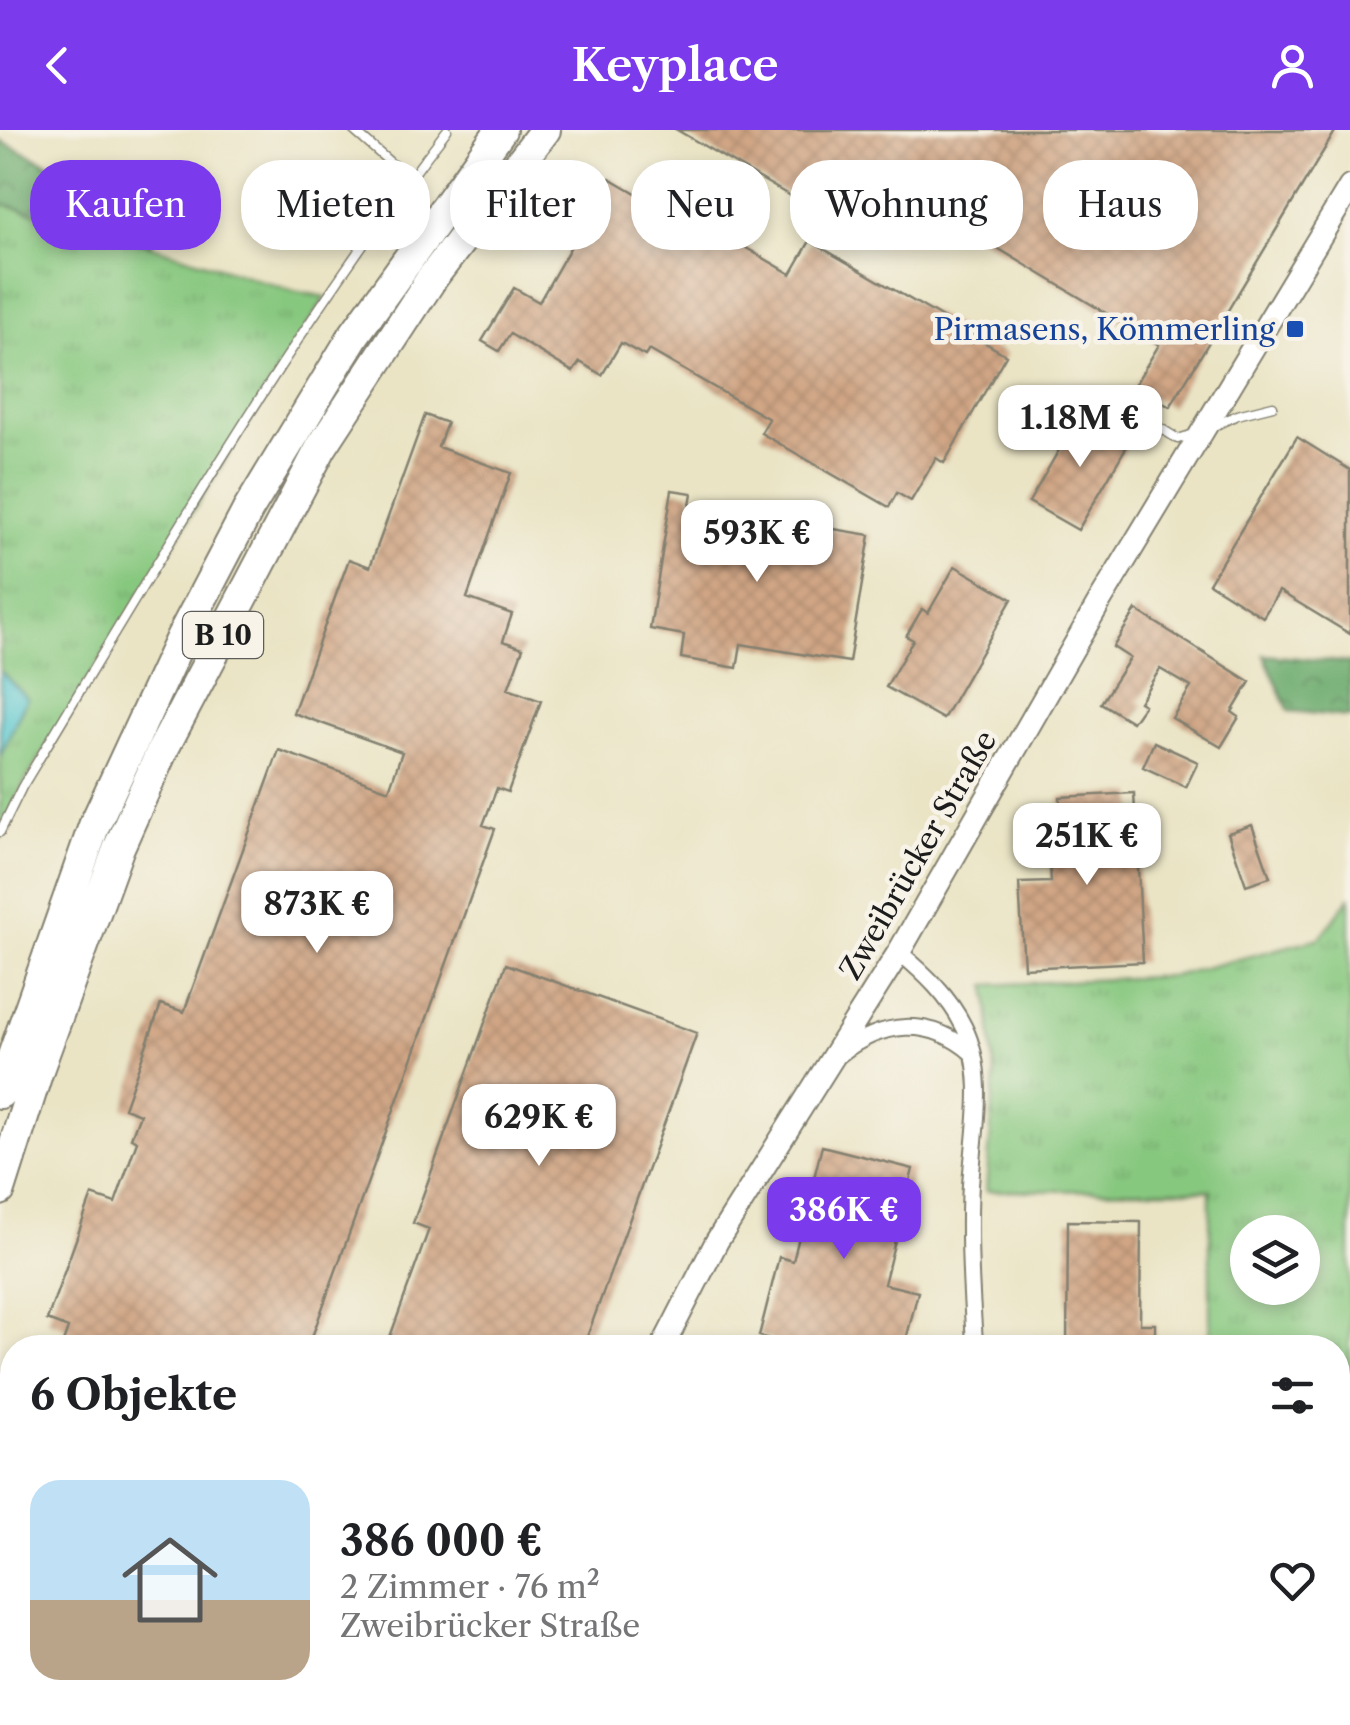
<!DOCTYPE html>
<html lang="de">
<head>
<meta charset="utf-8">
<style>
  :root { --surface:#fff; --page:#f2f2f2; --text:#202124; --muted:#757577; --accent:#7c3aed }
  body { margin:0; font-family:"Libre Caslon Text",serif; background:var(--page); color:var(--text); height:100vh; display:flex; flex-direction:column; font-size:38px; white-space:nowrap }
  * { box-sizing:border-box; margin:0 }
  p { font-size:32px; color:var(--muted) }
  .icon { flex:none; width:55px; height:55px; fill:none; stroke:currentColor; stroke-width:2; stroke-linecap:round; stroke-linejoin:round }
  .map { position:relative; flex:1; overflow:hidden }
  .side { position:absolute; left:0px; top:1205px; width:1350px; height:390px; display:flex; flex-direction:column; background:var(--surface); border-radius:40px 40px 0 0; box-shadow:0 5px 15px #0003 }
  .side>* { flex:none }
  .hud { position:absolute; left:30px; top:30px; width:1290px; height:90px; display:flex; gap:20px }
  .buttons { position:absolute; left:1230px; top:1085px; display:grid; gap:20px }
  .buttons a { display:grid; place-items:center; width:90px; height:90px; border-radius:50%; background:var(--surface); box-shadow:0 5px 15px #0003; font-size:50px }
  .price { position:absolute; translate:-50% -85px; padding:0 22px; border-radius:20px; background:#fff; color:#222; font-size:32px; line-height:65px; filter:drop-shadow(0 2px 5px #0008) }
  .price::after { content:''; position:absolute; left:50%; top:60px; width:30px; height:22px; margin-left:-15px; background:inherit; clip-path:polygon(0 0,100% 0,50% 100%) }
  .price.selected { background:var(--accent); color:#fff }
  ul { padding:0; list-style:none }
  li { display:flex; align-items:center; gap:30px; height:250px; padding:0 30px }
  li span { display:grid; place-items:center; flex:none; width:280px; height:200px; border-radius:30px; color:#555 }
  li>.icon { margin-inline-start:auto }
  span .icon { width:120px; height:120px; fill:#fffc; stroke-width:1 }
  li b { font-size:42px }
  h2 { display:flex; justify-content:space-between; align-items:center; height:120px; padding:0 30px; font-size:42px }
  .tag { padding:0 35px; border-radius:40px; background:var(--surface); box-shadow:0 5px 15px #0003; font-size:35px; line-height:90px }
  .tag.selected { background:var(--accent); color:#fff }
  header { display:flex; justify-content:space-between; align-items:center; height:130px; padding:0 30px; background:var(--accent); color:#fff; font-size:45px; font-weight:600 }
  .map>svg:first-child { display:block }
  .grass { fill:url(#grass-tufts); stroke:#52724e; stroke-width:2.5; fill-rule:evenodd }
  .forest { fill:url(#forest-crowns); stroke:#446445; stroke-width:2.5 }
  .water { fill:#5bc8d0; stroke:#3c7276; stroke-width:2.5 }
  .building { fill:url(#building-cross-hatch) }
  .lines { fill:none; stroke-linecap:round; stroke-linejoin:round }
  .lane-casing { stroke:#838070; stroke-width:11 }
  .street-casing { stroke:#838070; stroke-width:19 }
  .secondary-casing { stroke:#838070; stroke-width:26 }
  .highway-casing { stroke:#838070; stroke-width:34 }
  .path { stroke:#838070; stroke-width:4; stroke-dasharray:8 8; stroke-linecap:butt }
  .lane { stroke:#fff; stroke-width:8 }
  .street { stroke:#fff; stroke-width:15 }
  .secondary { stroke:#fff; stroke-width:22 }
  .highway { stroke:#fff; stroke-width:30 }
  .transit-dot { fill:#1a4fb4; stroke:#f7f3e8; stroke-width:4 }
  .labels { text-anchor:middle; dominant-baseline:central; stroke-width:9; stroke-linejoin:round; paint-order:stroke }
  .shield { fill:#f7f3e8; stroke:#5e5c59; stroke-width:2.5 }
  .shield-label { font-size:28px; font-weight:bold; fill:#1c1c1c }
  .transit-label { font-size:30px; fill:#164399; stroke:#f7f3e8; text-anchor:end }
  .street-label { font-size:30px; fill:#1c1c1c; stroke:#f7f3e8 }
</style>
</head>
<body>
<header><svg class="icon" aria-label="back" viewBox="0 0 24 24"><path d="M15 5l-7 7 7 7"/></svg>Keyplace<svg class="icon" aria-label="person" viewBox="0 0 24 24"><circle cx="12" cy="8" r="4"/><path d="M4 21q1-7 8-7t8 7"/></svg></header>
<div class="map">
<svg width="1350" height="1595" viewBox="0 0 1350 1595">
  <defs>
    <pattern id="grass-tufts" width="24" height="20" patternUnits="userSpaceOnUse" patternTransform="scale(2.5)"><rect width="24" height="20" fill="#87c87f"/><path d="M3 7l-1-3M5 7V3M7 7l1-3M15 17l-1-3M17 17v-4M19 17l1-3" fill="none" stroke="#74ab6d"/></pattern>
    <pattern id="forest-crowns" width="20" height="18" patternUnits="userSpaceOnUse" patternTransform="scale(2.5)"><rect width="20" height="18" fill="#6dac6e"/><path d="M2 6a3 3 0 1 1 6 0M12 15a3 3 0 1 1 6 0" fill="none" stroke="#598b5a"/></pattern>
    <pattern id="building-cross-hatch" width="8" height="8" patternUnits="userSpaceOnUse" patternTransform="scale(2.5)"><rect width="8" height="8" fill="#d0a685"/><path d="M0 0l8 8M0 8l8-8" fill="none" stroke="#b28e72"/></pattern>
  </defs>
  <rect width="100%" height="100%" fill="#f7f3e8"/>
  <filter id="ink" filterUnits="userSpaceOnUse"><feTurbulence type="fractalNoise" baseFrequency=".01" numOctaves="2"/><feDisplacementMap in="SourceGraphic" scale="20" xChannelSelector="R" yChannelSelector="G"/><feConvolveMatrix kernelMatrix="1 2 1 2 8 2 1 2 1" color-interpolation-filters="sRGB"/></filter>
  <filter id="wash" filterUnits="userSpaceOnUse"><feTurbulence type="fractalNoise" baseFrequency=".0048" numOctaves="4" result="noise"/><feDisplacementMap in="SourceGraphic" scale="40" xChannelSelector="R" yChannelSelector="G"/><feGaussianBlur stdDeviation="2.25" result="paint"/><feColorMatrix in="noise" values="0 0 0 0 0 0 0 0 0 0 0 0 0 0 0 0 0 1.4 0 .05"/><feComposite in="paint" operator="in"/></filter>
  <g filter="url(#wash)">
    <rect width="100%" height="100%" fill="#eae4c5"/>
    <path class="grass" d="M 0,73 L 150,115 L 293,161 L 326,167 L 22,657 L 0,708 L 0,626 L 27,568 L 0,541 Z
      M 1350,767 L 1350,1549 L 1338,1548 L 1338,1218 L 1210,1217 L 1210,1060 L 986,1061 L 995,946 L 987,855 L 1173,846 L 1320,808 ZM 1248,1102 L 1302,1102 L 1302,1158 L 1248,1158 Z"/>
    <path class="forest" d="M 0,11 L 159,85 L 150,115 L 0,73 Z
      M 1264,525 L 1350,533 L 1350,587 L 1289,581 Z"/>
    <path class="water" d="M 0,541 L 27,568 L 0,626 Z"/>
    <g id="blocks">
      <path class="building" d="M 677,0 L 1336,0 L 1170,277 L 1134,256 L 1159,215 L 869,41 L 848,78 L 830,68 L 821,84 Z
        M 610,48 L 701,101 L 705,94 L 791,144 L 810,111 L 1006,225 L 944,333 L 936,328 L 911,371 L 897,363 L 889,377 L 761,303 L 769,289 L 649,220 L 645,226 L 621,213 L 602,245 L 580,232 L 573,242 L 510,204 L 499,221 L 482,211 L 514,158 L 539,172 Z
        M 1082,280 L 1131,309 L 1078,400 L 1029,372 Z
        M 425,285 L 447,293 L 438,317 L 511,343 L 467,468 L 512,484 L 503,511 L 523,518 L 508,559 L 541,571 L 508,662 L 497,658 L 483,695 L 495,699 L 308,1218 L 61,1218 L 68,1198 L 47,1190 L 92,1065 L 115,1073 L 137,1011 L 131,1008 L 140,984 L 124,978 L 161,874 L 184,882 L 279,620 L 389,660 L 402,622 L 293,583 L 349,429 L 370,437 Z
        M 1297,307 L 1350,340 L 1350,504 L 1279,461 L 1263,487 L 1209,453 Z
        M 672,360 L 692,363 L 690,375 L 870,405 L 849,532 L 741,514 L 737,538 L 681,528 L 684,505 L 650,499 Z
        M 955,436 L 1012,469 L 943,589 L 886,557 L 913,510 L 906,506 L 922,479 L 928,483 Z
        M 1136,480 L 1250,552 L 1232,582 L 1239,587 L 1221,617 L 1172,588 L 1191,557 L 1160,539 L 1139,572 L 1144,575 L 1132,592 L 1101,573 L 1130,528 L 1113,517 Z
        M 1154,612 L 1198,632 L 1186,657 L 1143,637 Z
        M 1134,663 L 1143,832 L 1024,838 L 1019,753 L 1051,752 L 1048,697 L 1061,696 L 1060,667 Z
        M 1252,695 L 1270,747 L 1246,755 L 1228,703 Z
        M 506,834 L 697,903 L 583,1218 L 386,1218 L 429,1099 L 413,1093 Z
        M 822,1016 L 913,1039 L 884,1154 L 918,1162 L 904,1218 L 771,1218 L 773,1210 L 759,1206 L 779,1127 L 793,1131 Z
        M 1068,1091 L 1141,1092 L 1140,1194 L 1155,1194 L 1155,1218 L 1067,1218 Z"/>
    </g>
  </g>
  <g filter="url(#ink)">
    <use href="#blocks" fill-opacity="0" stroke="#838070" stroke-width="2.5"/>
    <g class="lines">
      <defs>
        <path id="lane" d="M 353,0 L 409,49
          M 1131,280 L 1178,309 L 1194,304
          M 1212,297 L 1237,285 L 1273,276
          M 0,702 L 22,657 C 157,434 287,208 447,0"/>
        <path id="street" d="M 899,822 C 924,843 949,866 964,897 C 989,947 972,1010 970,1064 C 968,1115 971,1166 975,1218
          M 839,925 C 882,891 929,886 972,923
          M 934,1595 L 936,1582"/>
        <path id="secondary" d="M 662,1218 L 717,1111 L 899,822 L 1100,471 L 1350,57
          M 516,1595 L 521,1582"/>
        <path id="highway" d="M 0,963 L 94,696 L 181,508 L 248,380 L 354,205 L 501,0
          M 0,1060 L 39,937 L 119,717 L 162,621 L 321,318 L 432,148 L 545,0"/>
      </defs>
      <use href="#lane" class="lane-casing"/>
      <use href="#street" class="street-casing"/>
      <use href="#secondary" class="secondary-casing"/>
      <use href="#highway" class="highway-casing"/>
      <path class="path" d="M 1338,1555 L 1350,1556"/>
      <use href="#lane" class="lane"/>
      <use href="#street" class="street"/>
      <use href="#secondary" class="secondary"/>
      <use href="#highway" class="highway"/>
    </g>
  </g>
  <rect class="transit-dot" x="1285" y="189" width="20" height="20" rx="5"/>
  <g class="labels">
    <rect class="shield" x="183" y="482" width="80" height="46" rx="8"/>
    <g class="shield-label">
      <text x="223" y="505">B 10</text>
    </g>
    <g class="transit-label">
      <text x="1275" y="199">Pirmasens, Kömmerling</text>
    </g>
    <g class="street-label">
      <text transform="translate(918 725) rotate(-60)">Zweibrücker Straße</text>
    </g>
  </g>
</svg>
<div class="buttons">
<a><svg class="icon" aria-label="layers" viewBox="0 0 24 24"><path d="M12 4l9 5-9 5-9-5zM3 14l9 5 9-5"/></svg></a>
</div>
<b class="price" style="left:1080px;top:340px">1.18M €</b>
<b class="price" style="left:757px;top:455px">593K €</b>
<b class="price" style="left:1087px;top:758px">251K €</b>
<b class="price" style="left:317px;top:826px">873K €</b>
<b class="price" style="left:539px;top:1039px">629K €</b>
<b class="price selected" style="left:844px;top:1132px">386K €</b>
<div class="hud">
<a class="tag selected">Kaufen</a>
<a class="tag">Mieten</a>
<a class="tag">Filter</a>
<a class="tag">Neu</a>
<a class="tag">Wohnung</a>
<a class="tag">Haus</a>
</div>
<section class="side">
<h2>6 Objekte<svg class="icon" aria-label="filters" viewBox="0 0 24 24"><path d="M4 7h16M4 17h16"/><circle cx="9" cy="7" r="2"/><circle cx="15" cy="17" r="2"/></svg></h2>
<ul>
<li><span style="background:linear-gradient(#bfe0f5 60%,#b9a48a 0)"><svg class="icon" aria-label="home" viewBox="0 0 24 24"><path d="M3 11l9-7 9 7M6 9v11h12V9"/></svg></span><div><b>386 000 €</b><p>2 Zimmer · 76 m²</p><p>Zweibrücker Straße</p></div><svg class="icon" aria-label="heart" viewBox="0 0 24 24"><path d="M12 20l-8-8c-3-5 5-10 8-4 3-6 11-1 8 4z"/></svg></li>
</ul>
</section>
</div>
</body>
</html>
